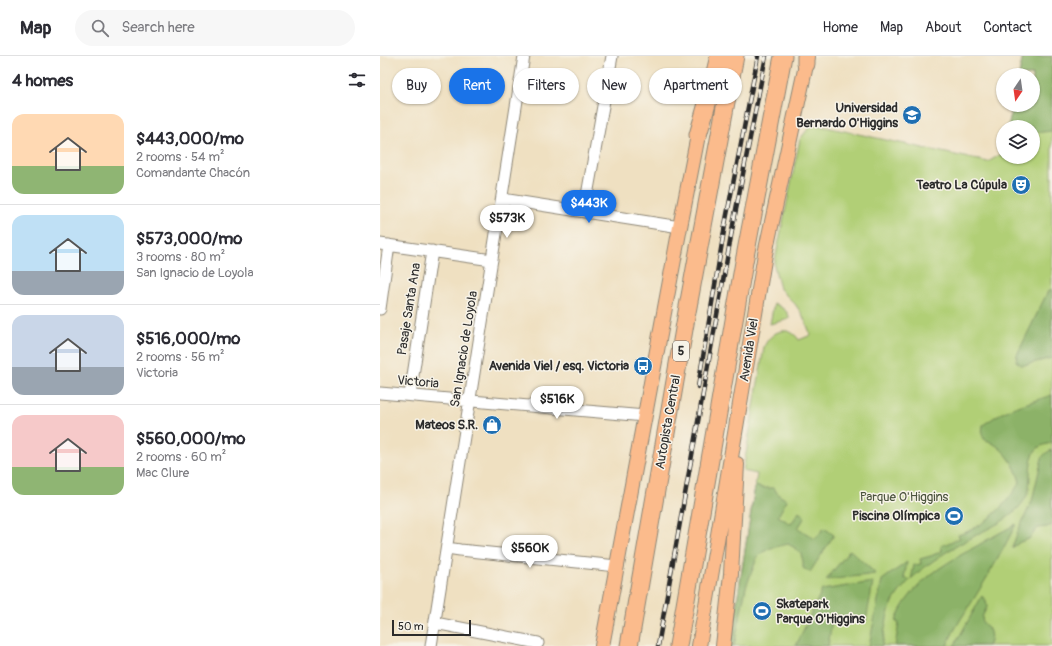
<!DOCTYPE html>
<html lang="en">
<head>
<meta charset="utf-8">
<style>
  :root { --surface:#fff; --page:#f7f7f7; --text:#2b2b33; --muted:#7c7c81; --line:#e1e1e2; --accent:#1a73e8 }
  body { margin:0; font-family:Pangolin,sans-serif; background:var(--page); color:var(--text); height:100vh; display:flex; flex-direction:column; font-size:15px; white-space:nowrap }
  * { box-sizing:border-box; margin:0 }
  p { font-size:13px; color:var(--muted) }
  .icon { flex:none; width:22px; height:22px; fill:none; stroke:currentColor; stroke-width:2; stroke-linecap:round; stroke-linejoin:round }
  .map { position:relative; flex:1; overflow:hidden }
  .drawer { display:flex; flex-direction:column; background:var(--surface); width:380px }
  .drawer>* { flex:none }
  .banner { position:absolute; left:12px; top:12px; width:380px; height:36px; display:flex; gap:8px }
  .needle { width:26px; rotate:193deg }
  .fabs { position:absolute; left:616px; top:12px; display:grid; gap:8px }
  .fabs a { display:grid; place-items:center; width:44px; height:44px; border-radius:50%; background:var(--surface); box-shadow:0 1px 3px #0004; font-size:20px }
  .scale { position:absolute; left:12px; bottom:10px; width:79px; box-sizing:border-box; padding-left:4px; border:2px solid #2b2b2b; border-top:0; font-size:11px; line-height:14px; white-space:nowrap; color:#2b2b2b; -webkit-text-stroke:3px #f7f3e8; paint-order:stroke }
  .price { position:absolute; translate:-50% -34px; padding:0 9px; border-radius:14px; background:#fff; color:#222; font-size:13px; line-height:26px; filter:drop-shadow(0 1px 2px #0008) }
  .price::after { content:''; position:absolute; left:50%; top:24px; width:12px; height:9px; margin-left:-6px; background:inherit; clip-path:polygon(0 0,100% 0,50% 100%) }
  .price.active { background:var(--accent); color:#fff }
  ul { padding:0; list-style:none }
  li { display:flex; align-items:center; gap:12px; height:100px; padding:0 12px }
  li+li { border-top:1px solid var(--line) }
  li span { display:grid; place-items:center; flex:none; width:112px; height:80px; border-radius:12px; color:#555 }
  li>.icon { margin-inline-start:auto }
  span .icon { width:48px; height:48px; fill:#fffc; stroke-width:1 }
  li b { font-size:17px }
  h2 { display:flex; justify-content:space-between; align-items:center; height:48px; padding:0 12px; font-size:17px }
  .pill { padding:0 14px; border-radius:18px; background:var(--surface); box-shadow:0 1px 3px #0004; font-size:14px; line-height:36px }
  .pill.active { background:var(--accent); color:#fff }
  header { display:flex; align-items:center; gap:24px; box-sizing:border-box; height:56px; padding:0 20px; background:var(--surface); border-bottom:1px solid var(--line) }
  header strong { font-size:19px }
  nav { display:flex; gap:22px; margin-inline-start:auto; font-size:14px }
  .search { width:280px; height:36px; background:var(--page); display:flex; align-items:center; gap:10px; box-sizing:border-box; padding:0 14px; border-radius:22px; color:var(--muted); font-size:15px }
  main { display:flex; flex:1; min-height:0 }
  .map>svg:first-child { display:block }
  .green { fill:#b1cf76; stroke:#6e7d50 }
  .forest { fill:#8cb267; stroke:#5c6e49 }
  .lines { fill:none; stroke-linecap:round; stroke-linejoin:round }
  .minor-casing { stroke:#8d8676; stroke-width:13 }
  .major-casing { stroke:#8d8676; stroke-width:16 }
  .highway-casing { stroke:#8d8676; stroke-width:19 }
  .minor { stroke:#fff; stroke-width:11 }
  .major { stroke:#fbbb8c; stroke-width:14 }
  .highway { stroke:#fbbb8c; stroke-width:17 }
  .rail-casing { stroke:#2b2b2b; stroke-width:4.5 }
  .rail { stroke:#f7f3e8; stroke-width:3; stroke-dasharray:9; stroke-linecap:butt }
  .labels { text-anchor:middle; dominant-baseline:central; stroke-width:3; stroke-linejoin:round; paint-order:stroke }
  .shield { fill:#f7f3e8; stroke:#686764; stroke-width:1 }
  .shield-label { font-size:12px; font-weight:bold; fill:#2b2b2b }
  .poi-label { font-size:13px; font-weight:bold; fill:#2b2b2b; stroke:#f7f3e8; text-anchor:end }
  .street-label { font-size:13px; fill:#2b2b2b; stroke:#f7f3e8 }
  .park-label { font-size:13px; fill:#4c543e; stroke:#f7f3e8 }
</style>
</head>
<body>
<header>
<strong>Map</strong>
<div class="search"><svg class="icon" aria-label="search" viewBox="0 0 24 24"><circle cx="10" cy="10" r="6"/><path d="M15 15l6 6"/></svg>Search here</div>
<nav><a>Home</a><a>Map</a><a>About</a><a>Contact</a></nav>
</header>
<main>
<section class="drawer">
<h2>4 homes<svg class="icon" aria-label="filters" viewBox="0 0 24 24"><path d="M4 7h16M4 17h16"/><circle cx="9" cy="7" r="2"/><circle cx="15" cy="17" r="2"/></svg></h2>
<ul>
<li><span style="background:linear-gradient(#ffd9b3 65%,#8fb573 0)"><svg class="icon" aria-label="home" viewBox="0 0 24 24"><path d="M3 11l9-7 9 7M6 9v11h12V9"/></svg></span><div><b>$443,000/mo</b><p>2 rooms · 54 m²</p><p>Comandante Chacón</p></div></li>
<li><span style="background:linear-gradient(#bfe0f5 70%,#9aa5b1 0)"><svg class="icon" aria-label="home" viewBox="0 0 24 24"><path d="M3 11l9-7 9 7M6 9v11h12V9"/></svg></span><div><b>$573,000/mo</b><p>3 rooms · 80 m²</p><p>San Ignacio de Loyola</p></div></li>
<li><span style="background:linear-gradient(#c9d6e8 65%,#9aa5b1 0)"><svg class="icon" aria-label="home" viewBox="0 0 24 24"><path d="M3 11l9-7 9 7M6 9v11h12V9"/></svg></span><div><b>$516,000/mo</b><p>2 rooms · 56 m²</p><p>Victoria</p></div></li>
<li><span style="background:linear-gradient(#f6c9c9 65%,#8fb573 0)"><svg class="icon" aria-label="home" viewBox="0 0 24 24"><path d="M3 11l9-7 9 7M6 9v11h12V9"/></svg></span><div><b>$560,000/mo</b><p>2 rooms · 60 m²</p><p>Mac Clure</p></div></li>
</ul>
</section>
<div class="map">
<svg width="672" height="590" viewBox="0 0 672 590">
  <rect width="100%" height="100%" fill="#f7f3e8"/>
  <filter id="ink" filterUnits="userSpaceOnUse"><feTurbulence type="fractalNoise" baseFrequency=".025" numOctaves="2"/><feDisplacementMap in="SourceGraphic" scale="8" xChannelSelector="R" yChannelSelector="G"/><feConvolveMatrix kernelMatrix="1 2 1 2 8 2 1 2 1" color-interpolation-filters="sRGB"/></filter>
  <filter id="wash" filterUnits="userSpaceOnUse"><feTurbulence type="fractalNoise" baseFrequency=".012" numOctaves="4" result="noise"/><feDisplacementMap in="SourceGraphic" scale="16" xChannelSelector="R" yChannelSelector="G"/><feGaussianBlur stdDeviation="0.9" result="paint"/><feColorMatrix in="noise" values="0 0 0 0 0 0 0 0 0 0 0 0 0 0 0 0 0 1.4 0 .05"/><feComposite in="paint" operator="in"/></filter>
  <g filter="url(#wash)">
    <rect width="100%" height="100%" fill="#efe0c1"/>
    <path class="green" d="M 643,0 L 672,0 L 672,590 L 350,590 L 377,418 L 363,415 L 384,291 C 390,276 408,267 419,284 L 431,279 L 422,258 L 415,248 L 400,233 L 394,209 L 420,83 L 432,68 L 608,106 L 623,97 L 623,101 L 653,101 L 653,71 L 628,71 L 633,49 L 653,49 L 653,19 L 639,19 Z
      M 394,247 C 400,251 410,255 409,263 L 390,268 Z"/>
    <path class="forest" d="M 643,0 L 672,0 L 672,75 L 653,77 L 653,71 L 628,71 L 633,49 L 653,49 L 653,19 L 639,19 Z
      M 672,233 L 672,302 L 644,309 L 641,309 L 636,305 L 637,299 L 668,235 Z
      M 672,339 L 672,387 C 667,388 662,389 658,392 C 648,400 651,421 649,433 C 647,442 641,450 634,456 C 623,467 606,473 593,481 C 566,495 527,519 513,546 C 506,558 505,576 502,590 L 489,590 L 502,524 L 527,506 L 524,522 L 531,524 L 534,509 L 541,508 L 540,503 L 551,500 L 562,495 L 561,490 L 580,482 L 578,479 C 605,471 626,449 640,426 C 635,407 623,390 604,383 L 602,378 L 603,369 L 618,359 L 635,351 Z
      M 672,394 L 672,469 L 667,471 L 658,472 L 649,483 L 640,486 L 632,492 L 638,475 L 652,445 L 662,402 C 664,398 667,396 672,394 Z
      M 375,430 L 383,432 L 393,432 L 400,440 L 407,444 L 398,460 L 411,468 L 419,456 L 425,461 L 418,472 L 435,483 L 444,472 L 454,479 L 430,516 L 423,512 L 423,505 L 421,498 L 415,492 L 408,488 L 391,492 L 383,496 L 377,502 L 366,531 L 354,590 L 350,590 Z
      M 636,468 C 624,492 612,514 598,536 C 588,553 574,571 567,590 L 515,590 L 519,567 L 516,566 C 518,557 523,549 529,541 C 546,518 570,505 595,491 C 608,483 622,476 636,468 Z
      M 470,494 L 496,518 L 446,524 Z
      M 493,526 L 486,565 L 453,559 L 448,590 L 416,590 L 442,534 Z
      M 602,540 L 606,545 L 607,551 L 602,561 L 603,567 C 611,572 613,582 608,590 L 574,590 Z"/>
  </g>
  <g filter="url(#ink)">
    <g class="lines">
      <defs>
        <path id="minor" d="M 122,143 L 300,171
          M 204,156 L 232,0
          M 0,188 L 112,204
          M 0,253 L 9,189
          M 0,337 L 265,360
          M 30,339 L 52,195
          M 67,492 L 80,494 L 237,510
          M 55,567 L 158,587
          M 51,590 L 144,0"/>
        <path id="major" d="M 222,590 L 300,171 L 320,69
          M 319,590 L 336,491 L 385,198 L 428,0
          M 343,590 L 351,518 L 357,408"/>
        <path id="highway" d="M 426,0 L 426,8
          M 318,79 L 329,41 L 339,0
          M 249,590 L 307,256 L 346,46 L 355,0
          M 298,590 L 364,206 L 403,0"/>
      </defs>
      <use href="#minor" class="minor-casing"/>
      <use href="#major" class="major-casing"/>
      <use href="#highway" class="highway-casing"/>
      <use href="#minor" class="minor"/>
      <use href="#major" class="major"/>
      <use href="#highway" class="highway"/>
      <defs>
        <path id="rail" d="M 318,331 L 345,169 L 378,0
          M 278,590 L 353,169 L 386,0"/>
      </defs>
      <use href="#rail" class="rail-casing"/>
      <use href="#rail" class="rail"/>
    </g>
  </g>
  <defs>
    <symbol id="university-disc" viewBox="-11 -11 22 22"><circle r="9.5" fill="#1f6fb2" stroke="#f7f3e8"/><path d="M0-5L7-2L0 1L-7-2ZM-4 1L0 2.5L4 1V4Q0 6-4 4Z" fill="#fff"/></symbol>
    <symbol id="theatre-disc" viewBox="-11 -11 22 22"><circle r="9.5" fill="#1f6fb2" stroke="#f7f3e8"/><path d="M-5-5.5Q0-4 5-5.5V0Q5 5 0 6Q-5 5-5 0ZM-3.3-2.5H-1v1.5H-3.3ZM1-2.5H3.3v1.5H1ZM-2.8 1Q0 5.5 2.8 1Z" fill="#fff"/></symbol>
    <symbol id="bus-disc" viewBox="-11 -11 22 22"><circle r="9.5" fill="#1f6fb2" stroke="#f7f3e8"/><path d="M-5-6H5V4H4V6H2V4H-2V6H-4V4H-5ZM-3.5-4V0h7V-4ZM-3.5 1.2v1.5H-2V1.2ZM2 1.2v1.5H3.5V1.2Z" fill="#fff"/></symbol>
    <symbol id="shop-disc" viewBox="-11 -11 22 22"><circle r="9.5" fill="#1f6fb2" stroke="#f7f3e8"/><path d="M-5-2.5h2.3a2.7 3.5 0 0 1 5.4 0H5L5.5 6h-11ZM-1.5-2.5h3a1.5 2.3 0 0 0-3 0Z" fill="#fff"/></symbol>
    <symbol id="stadium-disc" viewBox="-11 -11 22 22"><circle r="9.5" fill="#1f6fb2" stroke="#f7f3e8"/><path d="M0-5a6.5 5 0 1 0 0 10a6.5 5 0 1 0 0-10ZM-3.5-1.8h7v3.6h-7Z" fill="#fff"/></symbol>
  </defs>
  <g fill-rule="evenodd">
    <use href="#university-disc" x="521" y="48" width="22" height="22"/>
    <use href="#theatre-disc" x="630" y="118" width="22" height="22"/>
    <use href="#bus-disc" x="252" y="299" width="22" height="22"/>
    <use href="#shop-disc" x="101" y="358" width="22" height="22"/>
    <use href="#stadium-disc" x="563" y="449" width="22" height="22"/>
    <use href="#stadium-disc" x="371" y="544" width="22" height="22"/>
  </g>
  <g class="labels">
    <rect class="shield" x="293" y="285" width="16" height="20" rx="3"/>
    <g class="shield-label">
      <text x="301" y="295">5</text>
    </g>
    <g class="poi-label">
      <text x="518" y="52">Universidad<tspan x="518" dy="15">Bernardo O'Higgins</tspan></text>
      <text x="627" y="129">Teatro La Cúpula</text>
      <text x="249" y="310">Avenida Viel / esq. Victoria</text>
      <text x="98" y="369">Mateos S.R.</text>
      <text x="560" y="460">Piscina Olímpica</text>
      <text x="396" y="548" text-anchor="start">Skatepark<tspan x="396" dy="15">Parque O'Higgins</tspan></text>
    </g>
    <g class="street-label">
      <text transform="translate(29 253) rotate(-81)">Pasaje Santa Ana</text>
      <text transform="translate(84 293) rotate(-81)">San Ignacio de Loyola</text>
      <text transform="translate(369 294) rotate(-81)">Avenida Viel</text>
      <text transform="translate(38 326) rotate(5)">Victoria</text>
      <text transform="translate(288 366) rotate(-80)">Autopista Central</text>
    </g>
    <g class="park-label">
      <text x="524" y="441">Parque O'Higgins</text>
    </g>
  </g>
</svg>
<div class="fabs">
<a><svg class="needle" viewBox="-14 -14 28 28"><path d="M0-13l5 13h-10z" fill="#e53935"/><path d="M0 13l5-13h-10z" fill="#7c7c81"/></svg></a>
<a><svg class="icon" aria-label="layers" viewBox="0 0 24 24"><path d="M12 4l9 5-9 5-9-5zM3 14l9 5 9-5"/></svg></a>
</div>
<div class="scale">50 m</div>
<b class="price active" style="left:209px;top:168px">$443K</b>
<b class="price" style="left:127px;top:183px">$573K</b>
<b class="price" style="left:177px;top:364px">$516K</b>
<b class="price" style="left:150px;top:513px">$560K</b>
<div class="banner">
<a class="pill">Buy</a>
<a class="pill active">Rent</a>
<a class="pill">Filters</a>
<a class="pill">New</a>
<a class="pill">Apartment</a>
</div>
</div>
</main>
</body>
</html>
